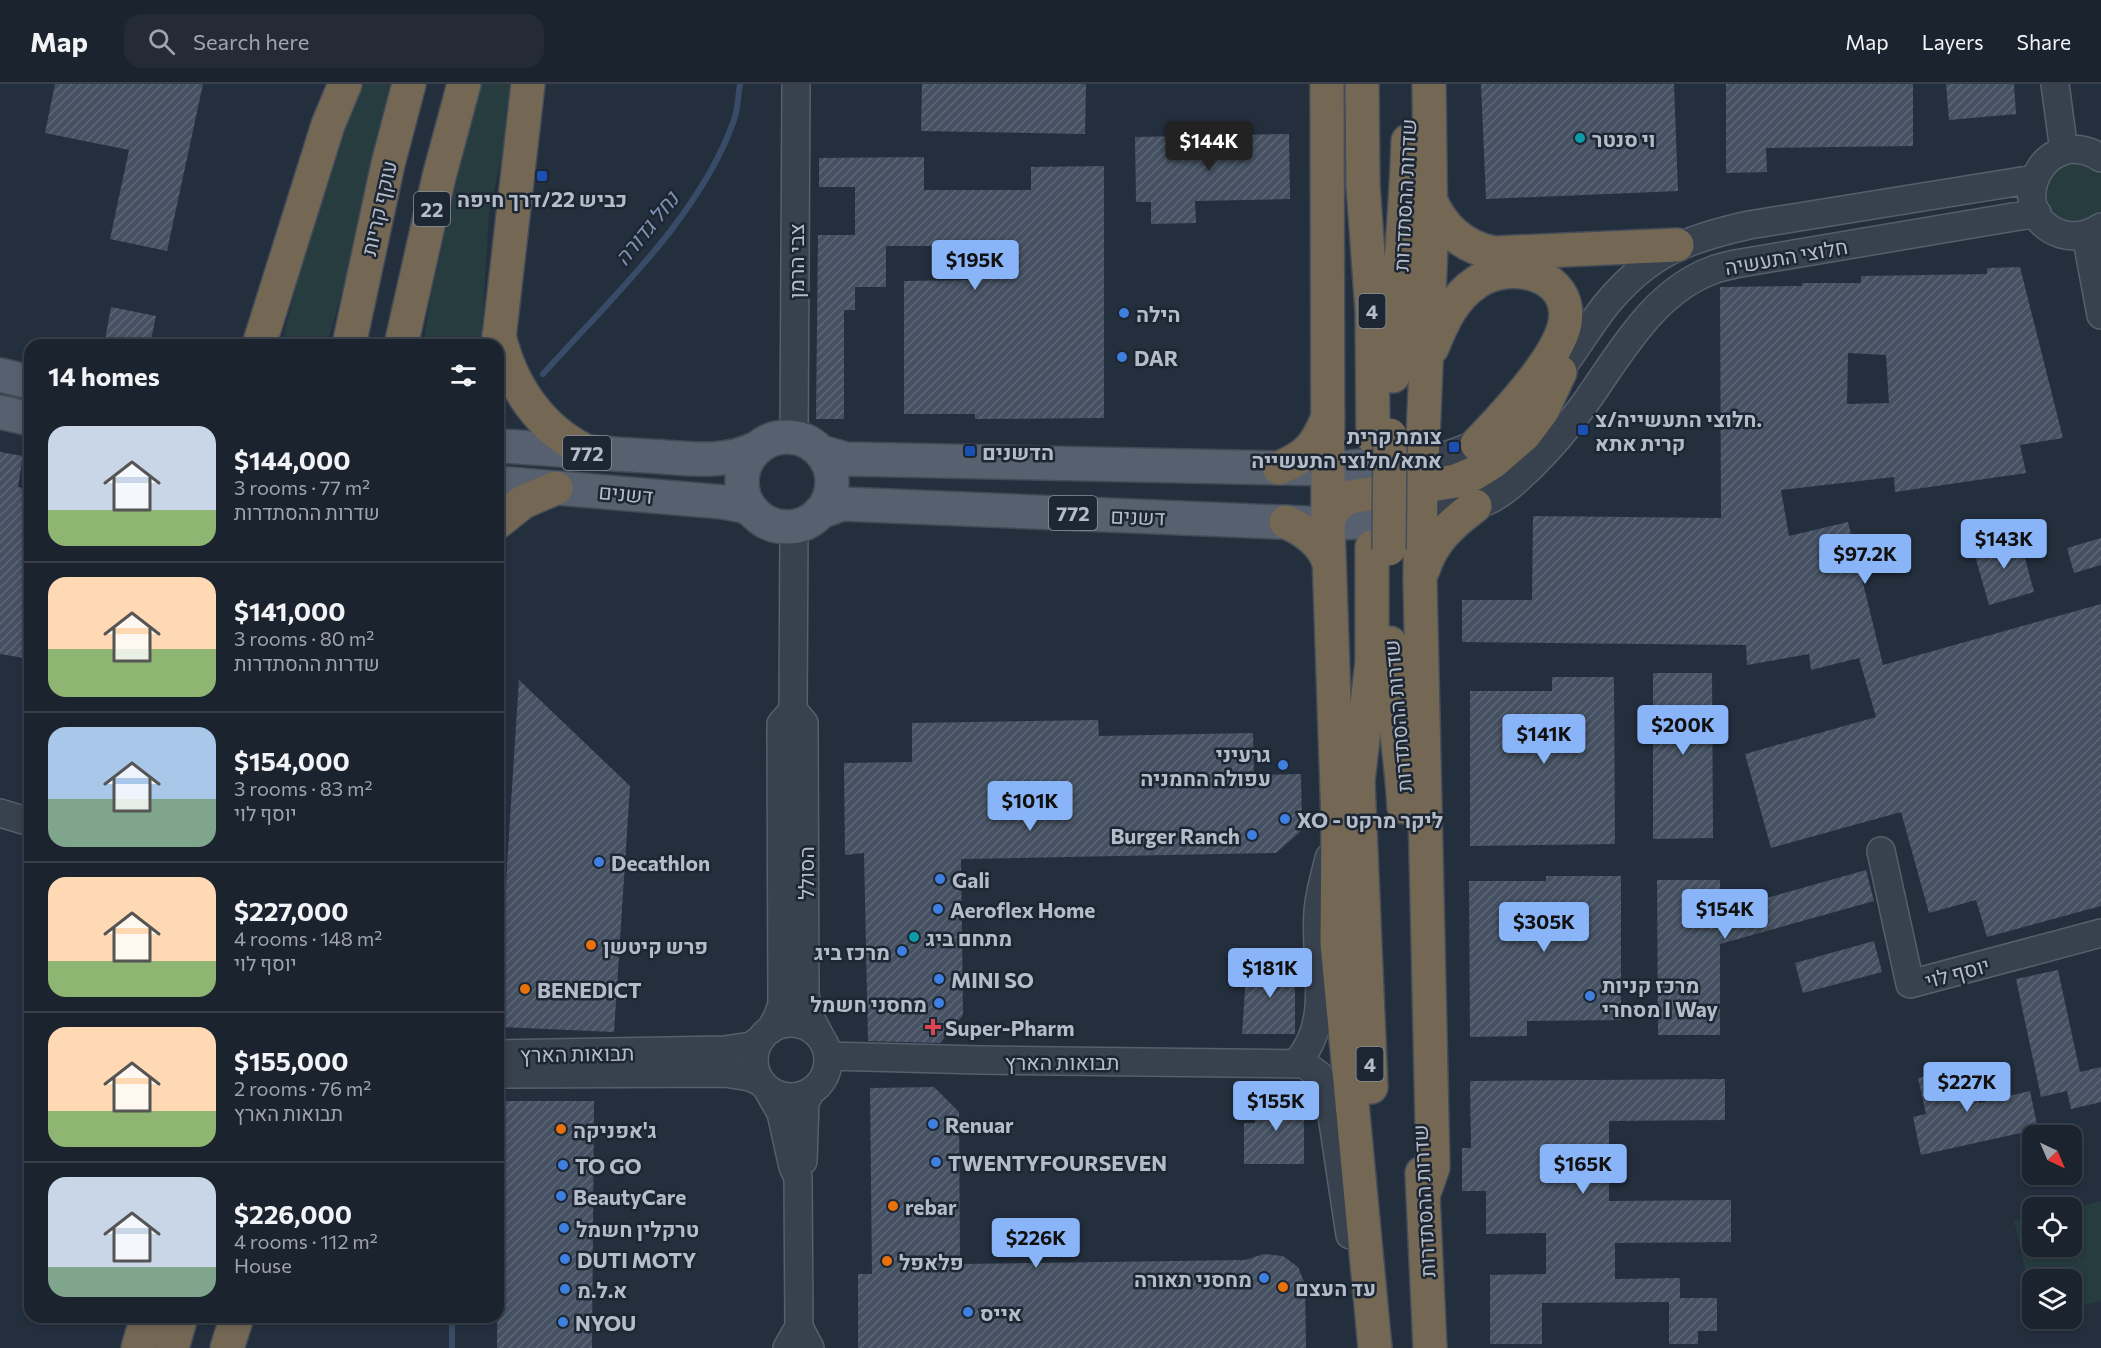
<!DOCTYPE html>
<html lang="en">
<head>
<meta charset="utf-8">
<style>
  :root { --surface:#1b232e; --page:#242b36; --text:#f1f3f6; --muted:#a0a4aa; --line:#39404a; --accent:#8ab4f8 }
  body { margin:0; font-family:Commissioner,Heebo,sans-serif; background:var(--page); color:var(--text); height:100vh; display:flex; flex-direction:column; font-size:22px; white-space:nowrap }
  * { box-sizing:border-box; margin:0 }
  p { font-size:20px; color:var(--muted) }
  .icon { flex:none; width:33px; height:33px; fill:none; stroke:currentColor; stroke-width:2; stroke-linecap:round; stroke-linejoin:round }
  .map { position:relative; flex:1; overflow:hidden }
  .sheet { position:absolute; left:24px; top:255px; width:480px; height:984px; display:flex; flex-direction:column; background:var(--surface); border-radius:18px; box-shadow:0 3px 9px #0003,0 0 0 2px var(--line) }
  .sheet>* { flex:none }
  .needle { width:39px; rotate:136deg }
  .tools { position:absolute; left:2022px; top:1041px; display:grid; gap:12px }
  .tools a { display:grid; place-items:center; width:60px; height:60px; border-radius:12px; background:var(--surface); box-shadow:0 3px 9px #0003,0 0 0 2px var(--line); font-size:30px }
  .price { position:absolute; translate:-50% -51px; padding:0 14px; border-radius:6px; background:var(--accent); color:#111; font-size:20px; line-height:39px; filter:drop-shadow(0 2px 3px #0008) }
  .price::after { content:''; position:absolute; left:50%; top:36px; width:18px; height:14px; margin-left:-9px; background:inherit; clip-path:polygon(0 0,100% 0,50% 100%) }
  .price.selected { background:#222; color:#fff }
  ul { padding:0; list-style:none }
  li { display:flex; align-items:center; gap:18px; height:150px; padding:0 24px }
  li+li { border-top:2px solid var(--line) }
  li span { display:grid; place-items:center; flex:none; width:168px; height:120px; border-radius:18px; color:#555 }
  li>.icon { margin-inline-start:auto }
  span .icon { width:72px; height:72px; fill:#fffc; stroke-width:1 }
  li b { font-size:26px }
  h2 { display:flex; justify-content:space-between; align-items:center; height:72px; padding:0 24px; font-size:26px }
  header { display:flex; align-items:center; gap:36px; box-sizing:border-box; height:84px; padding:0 30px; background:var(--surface); border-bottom:2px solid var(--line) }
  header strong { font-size:28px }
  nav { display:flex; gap:33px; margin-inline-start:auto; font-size:21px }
  .search { width:420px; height:54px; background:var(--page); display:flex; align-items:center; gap:15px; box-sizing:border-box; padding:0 21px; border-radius:18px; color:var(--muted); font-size:22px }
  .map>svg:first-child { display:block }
  .green { fill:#263c3f }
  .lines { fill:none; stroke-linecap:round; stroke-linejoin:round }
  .stream { stroke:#394c67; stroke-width:6 }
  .building { fill:url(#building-hatch); fill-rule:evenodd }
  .minor-casing { stroke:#565f6c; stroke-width:30 }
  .major-casing { stroke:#414a57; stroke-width:36 }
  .highway-casing { stroke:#434c59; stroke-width:36 }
  .minor { stroke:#38414e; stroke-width:27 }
  .major { stroke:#56606e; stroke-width:33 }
  .highway { stroke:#746855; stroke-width:33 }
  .highway-bridge-casing { stroke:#434c59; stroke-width:36; stroke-linecap:butt }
  .highway-bridge { stroke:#746855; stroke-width:33 }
  .culture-dot { fill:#0f9aa8; stroke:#1d2633; stroke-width:2 }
  .transit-dot { fill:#1a4fb4; stroke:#1d2633; stroke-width:2 }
  .shop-dot { fill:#3f7fe0; stroke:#1d2633; stroke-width:2 }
  .food-dot { fill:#e8710a; stroke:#1d2633; stroke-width:2 }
  .health-dot { fill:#e0444e; stroke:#1d2633; stroke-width:2 }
  .labels { text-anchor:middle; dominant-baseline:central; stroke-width:5; stroke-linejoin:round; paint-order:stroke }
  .shield { fill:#1d2633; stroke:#878f9c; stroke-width:1.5 }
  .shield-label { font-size:20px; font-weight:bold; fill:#b4bcc9 }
  .poi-label { font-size:21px; font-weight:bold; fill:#b4bcc9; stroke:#1d2633; text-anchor:start }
  .street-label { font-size:21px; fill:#b4bcc9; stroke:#1d2633 }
  .water-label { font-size:22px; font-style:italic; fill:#7c92b1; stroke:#1d2633 }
</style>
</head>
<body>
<header>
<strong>Map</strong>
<div class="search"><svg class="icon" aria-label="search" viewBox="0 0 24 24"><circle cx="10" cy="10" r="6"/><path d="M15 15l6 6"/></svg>Search here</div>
<nav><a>Map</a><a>Layers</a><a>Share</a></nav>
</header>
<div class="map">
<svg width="2101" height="1264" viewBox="0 0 2101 1264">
  <defs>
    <pattern id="building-hatch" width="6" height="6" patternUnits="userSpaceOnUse" patternTransform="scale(1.5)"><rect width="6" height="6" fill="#455162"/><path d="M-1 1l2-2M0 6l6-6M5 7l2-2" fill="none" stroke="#5d6877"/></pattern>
  </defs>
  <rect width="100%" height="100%" fill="#242f3e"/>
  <path class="green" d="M 358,0 L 400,0 L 327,261 L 281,261 L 321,106 Z
    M 479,0 L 517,0 L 489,130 L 481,261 L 423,261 L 432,206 Z
    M 2072,75 L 2093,81 L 2101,88 L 2101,130 L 2073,144 L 2047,130 C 2039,91 2037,96 2072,75 Z
    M 2101,1117 L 2101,1217 L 2072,1224 L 2072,1196 L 2032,1196 L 2032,1216 L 2014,1137 L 2032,1133 L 2032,1162 L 2072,1162 L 2072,1124 Z"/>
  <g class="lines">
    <path class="stream" d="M 543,290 C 611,214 700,133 734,36 C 738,25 738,12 740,0
      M 452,1264 L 452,1233"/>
  </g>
  <path class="building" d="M 55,0 L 203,0 L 167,167 L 110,155 L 129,66 L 45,49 Z
    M 922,0 L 1086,0 L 1085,50 L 921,47 Z
    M 1481,0 L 1674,0 L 1678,107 L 1486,115 Z
    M 1726,0 L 1913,0 L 1913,62 L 1766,64 L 1767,88 L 1726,89 Z
    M 1946,0 L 2014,0 L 2016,30 L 1949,36 Z
    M 1289,50 L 1290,115 L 1195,117 L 1196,139 L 1151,140 L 1151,118 L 1136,118 L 1135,53 Z
    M 924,73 L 924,106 L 1031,106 L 1031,83 L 1104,82 L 1104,334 L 975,335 L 975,330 L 904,330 L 904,197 L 975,196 L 975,162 L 886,162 L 886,203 L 855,203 L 855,226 L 844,226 L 844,335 L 816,335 L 818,151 L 855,151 L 855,103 L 819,103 L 819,74 Z
    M 2020,183 L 2063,354 L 2020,361 L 2026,389 L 1895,408 L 1894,393 L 1781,406 L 1789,452 L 1848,438 L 1883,581 L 2101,520 L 2101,822 L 1987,853 L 1976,816 L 1929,829 L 1901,728 L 1771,764 L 1745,670 L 1876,633 L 1859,574 L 1811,586 L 1809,570 L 1747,581 L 1746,561 L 1462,558 L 1462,516 L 1532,516 L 1533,432 L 1721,434 L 1720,203 L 1802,202 L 1802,199 L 1861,199 L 1861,192 L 1987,190 L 1987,184 ZM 1848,269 L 1886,271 L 1889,319 L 1847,320 Z
    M 111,223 L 156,232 L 150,261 L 104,261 Z
    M 0,368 L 23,372 L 18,403 L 30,406 L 30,575 L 0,570 Z
    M 2019,452 L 2034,508 L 1989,521 L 1973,465 Z
    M 2101,454 L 2101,481 L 2074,489 L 2067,464 Z
    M 1653,589 L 1712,589 L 1713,754 L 1653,755 Z
    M 1552,593 L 1614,593 L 1615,760 L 1470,762 L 1470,607 L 1552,607 Z
    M 519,596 L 630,702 L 614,948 L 500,943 L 507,781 Z
    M 1098,636 L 1099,652 L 1253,649 L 1254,691 L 1301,690 L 1302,746 L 1276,769 L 961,775 L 963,931 L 940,959 L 868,957 L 864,769 L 845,771 L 844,679 L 912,678 L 912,639 Z
    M 1866,786 L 1874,817 L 1720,860 L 1720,951 L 1658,951 L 1657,796 L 1720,796 L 1720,827 Z
    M 1546,792 L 1621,792 L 1621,936 L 1527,937 L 1527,952 L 1470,953 L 1469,797 L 1546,797 Z
    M 1874,857 L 1882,888 L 1803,909 L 1795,879 Z
    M 1247,879 L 1295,879 L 1295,950 L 1242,950 Z
    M 2058,886 L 2080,988 L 2101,983 L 2101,1018 L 2071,1025 L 2067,1007 L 2041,1013 L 2016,895 Z
    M 1971,983 L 1979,1019 L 2030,1007 L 2038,1045 L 1921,1071 L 1913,1033 L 1926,1030 L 1918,994 Z
    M 1725,995 L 1725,1036 L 1609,1037 L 1609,1117 L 1731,1116 L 1731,1158 L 1615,1159 L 1615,1195 L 1680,1194 L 1680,1214 L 1717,1214 L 1717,1247 L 1698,1247 L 1698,1260 L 1669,1260 L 1669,1218 L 1542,1219 L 1542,1260 L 1490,1260 L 1490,1191 L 1546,1190 L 1546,1149 L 1486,1150 L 1486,1107 L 1462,1107 L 1462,1064 L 1471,1064 L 1470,997 Z
    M 934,1003 L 959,1028 L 960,1180 L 1245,1176 L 1264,1170 L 1283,1172 L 1298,1183 L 1305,1200 L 1306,1264 L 858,1264 L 858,1190 L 872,1190 L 870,1004 Z
    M 1255,1012 L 1304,1012 L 1304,1080 L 1244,1080 L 1244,1039 L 1255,1039 Z
    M 499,1017 L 594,1017 L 592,1264 L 497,1264 Z"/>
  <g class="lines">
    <defs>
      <path id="minor" d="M 2055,0 L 2064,67
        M 2101,74 C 2043,37 2001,130 2061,150 C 2075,154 2089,151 2101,143
        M 2086,151 L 2101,231
        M 1545,304 C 1568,279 1584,249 1605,222 C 1647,170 1686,155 1749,141 L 2034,95
        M 794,353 L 796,0
        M 1422,376 C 1449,373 1471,364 1494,349
        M 1421,434 C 1443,430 1466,427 1487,417 C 1505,409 1519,394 1533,381 C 1551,363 1568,343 1583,322 C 1619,272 1652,208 1713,186 C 1720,183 1728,182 1735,180 L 2037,129
        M 794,442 L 793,626 L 804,639 L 805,911 L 811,935 L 820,952
        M 0,729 L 30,738
        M 1881,767 L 1910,900 L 2101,849
        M754 976a37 37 0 1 1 74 0a37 37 0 1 1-74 0Z
        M 770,946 L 777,934 L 782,920 L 781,640 L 793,626
        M 498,970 L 724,966 L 751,962 L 761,955
        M 828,972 L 981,976 L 1304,980 L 1319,991 L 1331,1025 L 1350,1151
        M 1296,979 C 1334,939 1314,878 1318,828 C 1319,810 1325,792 1329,774
        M 498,990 L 725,989 L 750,993 L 761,998
        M 768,1006 L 781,1029 L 793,1083 L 798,1093 L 799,1243
        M 803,1077 L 805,1018 L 810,1009
        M 787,1264 L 799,1243 L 810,1264"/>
      <path id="major" d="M 0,291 L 30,298
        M 0,328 L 30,335
        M742 398a45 45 0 1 1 90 0a45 45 0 1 1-90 0Z
        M 498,362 C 548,364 599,370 649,372 C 684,374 725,381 757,364
        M 821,368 L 846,375 L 1328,385 L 1417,377
        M 498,399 L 723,418 L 744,422 L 753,427
        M 820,428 L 842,420 L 1328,440 L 1416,434"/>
      <path id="highway" d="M 1327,0 L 1328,440 L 1338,736 L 1337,859 L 1375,1264
        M 1362,0 L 1363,101 L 1372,227 L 1373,353
        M 1430,115 C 1442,144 1463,163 1494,169 L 1677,161
        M 499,251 C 511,302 541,347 590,369
        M 259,261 L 328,41 L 345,0
        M 349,261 L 388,80 L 409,0
        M 401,261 L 439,93 L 464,0
        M 498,263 L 528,0
        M 1432,264 C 1443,237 1453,214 1477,198 C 1511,175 1573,190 1565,239 C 1558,275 1503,333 1477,360
        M 1393,292 C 1397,214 1406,135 1408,57
        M 1279,384 C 1308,372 1316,362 1328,333
        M 498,438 L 523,418 L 556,404
        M 1286,438 C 1304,446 1323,459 1329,479
        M 1328,440 C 1330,428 1338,418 1350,413 L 1456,397 L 1475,389 L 1494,377 L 1524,351 L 1542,327 L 1560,288
        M 1423,486 C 1432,457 1451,440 1475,422
        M 1390,559 C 1390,614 1401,668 1404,723
        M 1371,1003 L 1358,697 L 1372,578 L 1372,463
        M 1422,1089 L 1430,1264
        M 1423,1112 L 1433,1083 L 1420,497 L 1421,402 L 1431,161 L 1429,0
        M 138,1264 L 147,1233
        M 172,1264 L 181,1233
        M 227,1264 L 237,1233"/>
    </defs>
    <use href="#minor" class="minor-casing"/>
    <use href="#major" class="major-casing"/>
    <use href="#highway" class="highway-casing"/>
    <use href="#minor" class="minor"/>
    <use href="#major" class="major"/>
    <use href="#highway" class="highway"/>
    <defs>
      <path id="highway-bridge" d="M 1389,465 L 1390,351"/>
    </defs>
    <use href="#highway-bridge" class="highway-bridge-casing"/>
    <use href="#highway-bridge" class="highway-bridge"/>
  </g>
  <g class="culture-dot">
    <circle cx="1580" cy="54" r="6"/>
    <circle cx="914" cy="853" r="6"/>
  </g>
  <g class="transit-dot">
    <rect x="536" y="86" width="12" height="12" rx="3"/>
    <rect x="1577" y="340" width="12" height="12" rx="3"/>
    <rect x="1448" y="357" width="12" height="12" rx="3"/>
    <rect x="964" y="361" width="12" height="12" rx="3"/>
  </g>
  <g class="shop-dot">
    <circle cx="1124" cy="229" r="6"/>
    <circle cx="1122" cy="273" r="6"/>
    <circle cx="1283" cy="681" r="6"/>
    <circle cx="1285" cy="735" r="6"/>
    <circle cx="1252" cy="751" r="6"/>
    <circle cx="599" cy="778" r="6"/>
    <circle cx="940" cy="795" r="6"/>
    <circle cx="938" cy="825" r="6"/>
    <circle cx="902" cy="867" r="6"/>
    <circle cx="939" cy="895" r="6"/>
    <circle cx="1590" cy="912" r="6"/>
    <circle cx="939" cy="919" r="6"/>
    <circle cx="933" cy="1040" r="6"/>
    <circle cx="936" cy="1078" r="6"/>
    <circle cx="563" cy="1081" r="6"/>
    <circle cx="561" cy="1112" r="6"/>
    <circle cx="564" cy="1144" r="6"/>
    <circle cx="565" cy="1175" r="6"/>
    <circle cx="1264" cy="1194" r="6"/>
    <circle cx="565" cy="1205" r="6"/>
    <circle cx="968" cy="1228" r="6"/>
    <circle cx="563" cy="1238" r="6"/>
  </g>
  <g class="food-dot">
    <circle cx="591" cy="861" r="6"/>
    <circle cx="525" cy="905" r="6"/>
    <circle cx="561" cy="1045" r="6"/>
    <circle cx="893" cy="1122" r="6"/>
    <circle cx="887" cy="1177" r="6"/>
    <circle cx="1283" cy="1203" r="6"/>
  </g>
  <path class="health-dot" d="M930 934h6v6h6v6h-6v6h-6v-6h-6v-6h6z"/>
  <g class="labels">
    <g class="shield">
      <rect x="414" y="108" width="36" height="34" rx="4.5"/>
      <rect x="1358.5" y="210" width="27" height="34" rx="4.5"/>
      <rect x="563" y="352" width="48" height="34" rx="4.5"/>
      <rect x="1049" y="412" width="48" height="34" rx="4.5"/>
      <rect x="1356.5" y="963" width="27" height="34" rx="4.5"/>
    </g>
    <g class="shield-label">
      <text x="432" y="125">22</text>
      <text x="1372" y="227">4</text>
      <text x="587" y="369">772</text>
      <text x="1073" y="429">772</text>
      <text x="1370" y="980">4</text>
    </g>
    <g class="poi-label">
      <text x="1592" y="54">וי סנטר</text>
      <text x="542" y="114" text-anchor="middle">כביש 22/דרך חיפה</text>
      <text x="1136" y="229">הילה</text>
      <text x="1134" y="273">DAR</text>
      <text x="1595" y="334">חלוצי התעשייה/צ.<tspan x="1595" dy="24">קרית אתא</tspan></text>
      <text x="1442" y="351" text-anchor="end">צומת קרית<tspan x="1442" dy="24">אתא/חלוצי התעשייה</tspan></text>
      <text x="982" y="367">הדשנים</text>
      <text x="1271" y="669" text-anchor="end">גרעיני<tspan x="1271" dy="24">עפולה החמניה</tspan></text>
      <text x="1297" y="735">XO - ליקר מרקט</text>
      <text x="1240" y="751" text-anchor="end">Burger Ranch</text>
      <text x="611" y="778">Decathlon</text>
      <text x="952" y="795">Gali</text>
      <text x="950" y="825">Aeroflex Home</text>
      <text x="926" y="853">מתחם ביג</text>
      <text x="603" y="861">פרש קיטשן</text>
      <text x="890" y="867" text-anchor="end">מרכז ביג</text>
      <text x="951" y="895">MINI SO</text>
      <text x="1602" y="900">מרכז קניות<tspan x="1602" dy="24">מסחרי I Way</tspan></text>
      <text x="537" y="905">BENEDICT</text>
      <text x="927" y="919" text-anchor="end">מחסני חשמל</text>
      <text x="945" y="943">Super-Pharm</text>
      <text x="945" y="1040">Renuar</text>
      <text x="573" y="1045">ג'אפניקה</text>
      <text x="948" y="1078">TWENTYFOURSEVEN</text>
      <text x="575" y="1081">TO GO</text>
      <text x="573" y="1112">BeautyCare</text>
      <text x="905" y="1122">rebar</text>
      <text x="576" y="1144">טרקלין חשמל</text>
      <text x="577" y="1175">DUTI MOTY</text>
      <text x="899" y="1177">פלאפל</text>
      <text x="1252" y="1194" text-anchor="end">מחסני תאורה</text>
      <text x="1295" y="1203">עד העצם</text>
      <text x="577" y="1205">א.ל.מ</text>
      <text x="980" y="1228">אייס</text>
      <text x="575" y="1238">NYOU</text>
    </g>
    <g class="street-label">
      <text transform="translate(1404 111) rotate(-87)">שדרות ההסתדרות</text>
      <text transform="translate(378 124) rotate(-77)">עוקף קריות</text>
      <text transform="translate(1786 172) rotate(-10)">חלוצי התעשיה</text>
      <text transform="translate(795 177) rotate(-90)">צבי הרמן</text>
      <text transform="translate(626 409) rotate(5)">דשנים</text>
      <text transform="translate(1138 432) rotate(2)">דשנים</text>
      <text transform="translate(1397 632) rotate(-95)">שדרות ההסתדרות</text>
      <text transform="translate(805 789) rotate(-90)">הסולל</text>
      <text transform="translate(1957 888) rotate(-15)">יוסף לוי</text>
      <text transform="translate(577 969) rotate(-1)">תבואות הארץ</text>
      <text x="1062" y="977">תבואות הארץ</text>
      <text transform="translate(1423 1117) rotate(-93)">שדרות ההסתדרות</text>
    </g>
    <g class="water-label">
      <text transform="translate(646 144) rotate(-51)">נחל גדורה</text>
    </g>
  </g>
</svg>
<div class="tools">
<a><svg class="needle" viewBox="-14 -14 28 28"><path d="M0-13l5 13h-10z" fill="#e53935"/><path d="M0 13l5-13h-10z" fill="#a0a4aa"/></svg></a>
<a><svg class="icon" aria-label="locate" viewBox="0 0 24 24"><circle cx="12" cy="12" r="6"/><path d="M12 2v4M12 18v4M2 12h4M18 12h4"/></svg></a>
<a><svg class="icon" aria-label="layers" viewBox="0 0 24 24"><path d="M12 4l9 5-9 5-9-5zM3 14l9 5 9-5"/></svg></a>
</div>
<b class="price selected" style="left:1209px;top:88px">$144K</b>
<b class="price" style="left:975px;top:207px">$195K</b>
<b class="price" style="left:2004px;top:486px">$143K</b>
<b class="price" style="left:1865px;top:501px">$97.2K</b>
<b class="price" style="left:1683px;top:672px">$200K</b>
<b class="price" style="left:1544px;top:681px">$141K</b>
<b class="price" style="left:1030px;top:748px">$101K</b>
<b class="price" style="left:1725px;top:856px">$154K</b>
<b class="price" style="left:1544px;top:869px">$305K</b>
<b class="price" style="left:1270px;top:915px">$181K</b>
<b class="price" style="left:1967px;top:1029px">$227K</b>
<b class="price" style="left:1276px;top:1048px">$155K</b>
<b class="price" style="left:1583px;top:1111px">$165K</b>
<b class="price" style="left:1036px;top:1185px">$226K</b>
<section class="sheet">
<h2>14 homes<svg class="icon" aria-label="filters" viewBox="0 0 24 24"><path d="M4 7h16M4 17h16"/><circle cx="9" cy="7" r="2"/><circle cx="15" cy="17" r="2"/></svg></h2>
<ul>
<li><span style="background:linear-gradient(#c9d6e8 70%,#8fb573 0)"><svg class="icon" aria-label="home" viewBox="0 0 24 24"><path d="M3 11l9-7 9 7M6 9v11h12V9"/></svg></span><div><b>$144,000</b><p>3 rooms · 77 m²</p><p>שדרות ההסתדרות</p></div></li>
<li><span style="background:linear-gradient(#ffd9b3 60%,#8fb573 0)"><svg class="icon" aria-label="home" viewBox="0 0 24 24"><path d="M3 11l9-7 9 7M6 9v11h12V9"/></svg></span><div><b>$141,000</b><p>3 rooms · 80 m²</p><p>שדרות ההסתדרות</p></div></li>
<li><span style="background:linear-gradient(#a9c7e8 60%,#7fa58c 0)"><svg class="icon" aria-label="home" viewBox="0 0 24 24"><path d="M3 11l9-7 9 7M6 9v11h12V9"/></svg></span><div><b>$154,000</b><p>3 rooms · 83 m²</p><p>יוסף לוי</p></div></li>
<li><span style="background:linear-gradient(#ffd9b3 70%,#8fb573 0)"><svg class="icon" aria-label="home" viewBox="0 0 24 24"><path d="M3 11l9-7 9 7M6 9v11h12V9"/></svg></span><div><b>$227,000</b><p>4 rooms · 148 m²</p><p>יוסף לוי</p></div></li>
<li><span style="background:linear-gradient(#ffd9b3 70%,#8fb573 0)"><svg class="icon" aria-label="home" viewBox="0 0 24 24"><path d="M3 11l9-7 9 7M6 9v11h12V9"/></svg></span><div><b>$155,000</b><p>2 rooms · 76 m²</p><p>תבואות הארץ</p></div></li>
<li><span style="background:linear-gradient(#c9d6e8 75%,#7fa58c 0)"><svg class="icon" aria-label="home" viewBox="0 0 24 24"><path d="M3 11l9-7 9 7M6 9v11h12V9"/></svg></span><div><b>$226,000</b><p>4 rooms · 112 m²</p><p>House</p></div></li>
</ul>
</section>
</div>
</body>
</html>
